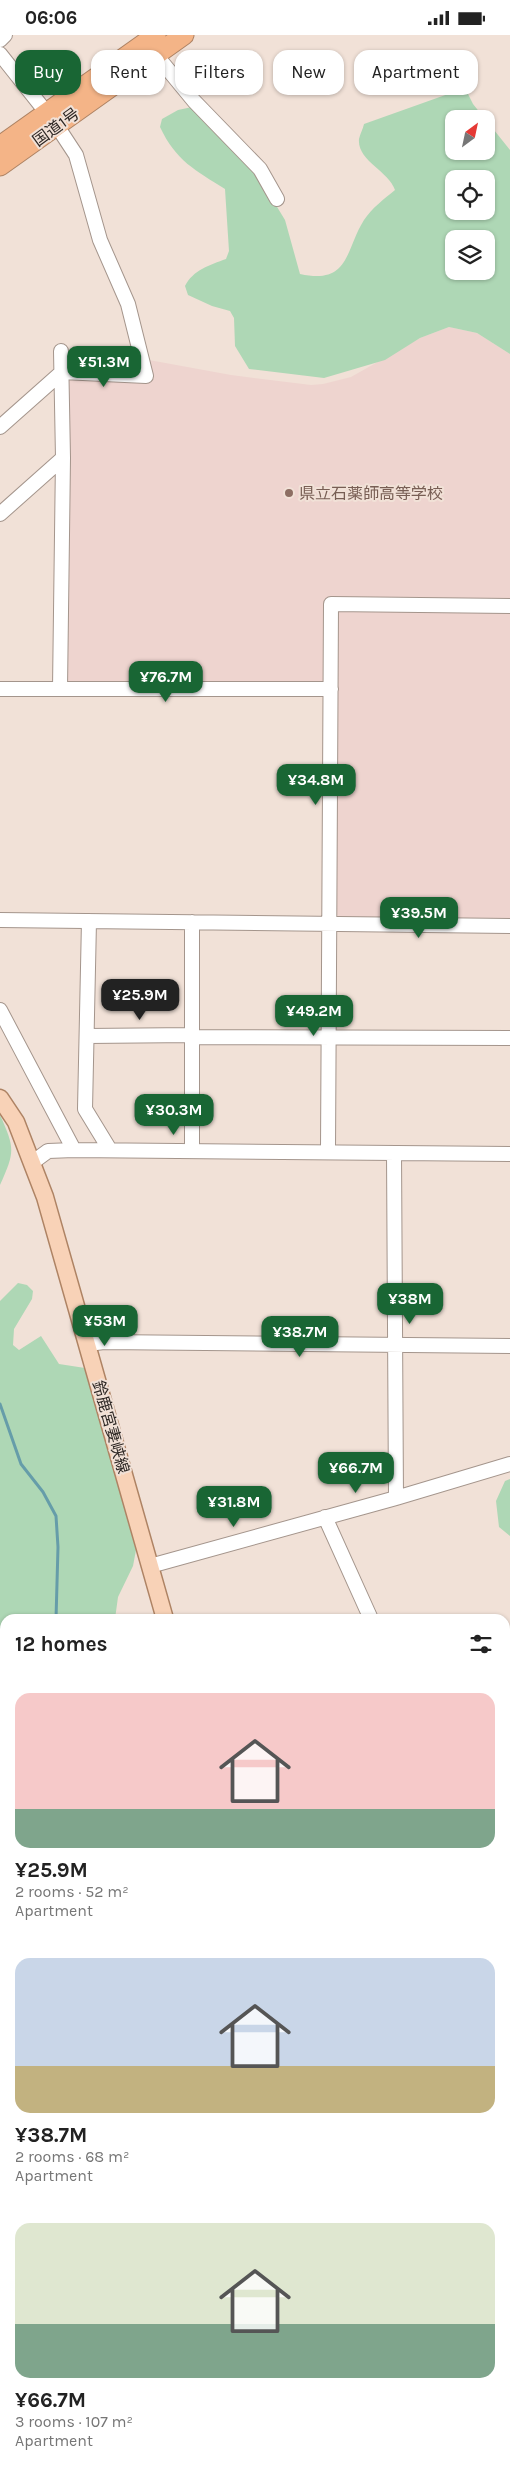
<!DOCTYPE html>
<html lang="en">
<head>
<meta charset="utf-8">
<style>
  :root { --surface:#fff; --page:#f2f2f2; --text:#222; --muted:#767676; --accent:#196634 }
  body { margin:0; font-family:Karla,"Noto Sans JP",sans-serif; background:var(--page); color:var(--text); height:100vh; display:flex; flex-direction:column; font-size:19px; white-space:nowrap }
  * { box-sizing:border-box; margin:0 }
  p { font-size:16px; color:var(--muted) }
  .icon { flex:none; width:28px; height:28px; fill:none; stroke:currentColor; stroke-width:2; stroke-linecap:round; stroke-linejoin:round }
  .map { position:relative; flex:1; overflow:hidden }
  .drawer { position:absolute; left:0px; top:1579px; width:510px; height:866px; display:flex; flex-direction:column; background:var(--surface); border-radius:15px 15px 0 0; box-shadow:0 1px 4px #0004 }
  .drawer>* { flex:none }
  .hud { position:absolute; left:15px; top:15px; width:480px; height:45px; display:flex; gap:10px }
  .needle { width:32px; rotate:33deg }
  .buttons { position:absolute; left:445px; top:75px; display:grid; gap:10px }
  .buttons a { display:grid; place-items:center; width:50px; height:50px; border-radius:10px; background:var(--surface); box-shadow:0 1px 4px #0004; font-size:25px }
  .price { position:absolute; translate:-50% -42px; padding:0 11px; border-radius:10px; background:var(--accent); color:#fff; font-size:16px; line-height:32px; filter:drop-shadow(0 1px 2px #0008) }
  .price::after { content:''; position:absolute; left:50%; top:30px; width:15px; height:11px; margin-left:-8px; background:inherit; clip-path:polygon(0 0,100% 0,50% 100%) }
  .price.active { background:#222; color:#fff }
  ul { padding:0; list-style:none }
  li { display:grid; align-content:center; gap:10px; height:265px; padding:0 15px }
  li span { display:grid; place-items:center; height:155px; border-radius:15px; color:#555 }
  li>.icon { margin-inline-start:auto }
  span .icon { width:90px; height:90px; fill:#fffc; stroke-width:1 }
  li b { font-size:21px }
  h2 { display:flex; justify-content:space-between; align-items:center; height:60px; padding:0 15px; font-size:21px }
  .pill { padding:0 18px; border-radius:15px; background:var(--surface); box-shadow:0 1px 4px #0004; font-size:18px; line-height:45px }
  .pill.active { background:var(--accent); color:#fff }
  .status { display:flex; justify-content:space-between; align-items:center; height:35px; padding:0 25px; background:var(--surface); direction:ltr }
  .status svg { height:14px; fill:currentColor }
  .map>svg:first-child { display:block }
  .education { fill:#eed4cf }
  .green { fill:#aed7b5; fill-rule:evenodd }
  .water { fill:#7fd0e2; stroke:#669da9 }
  .lines { fill:none; stroke-linecap:round; stroke-linejoin:round }
  .stream { stroke:#669da9; stroke-width:3 }
  .minor-casing { stroke:#a4958c; stroke-width:16 }
  .major-casing { stroke:#ae8364; stroke-width:19 }
  .highway-casing { stroke:#ae8364; stroke-width:21 }
  .minor { stroke:#fff; stroke-width:14 }
  .major { stroke:#f8d2b7; stroke-width:16 }
  .highway { stroke:#f4b487; stroke-width:19 }
  .rail { stroke:#8a7f79; stroke-width:3; stroke-dasharray:6 6; stroke-linecap:butt }
  .education-dot { fill:#8d6e63; stroke:#f1e1d7; stroke-width:2 }
  .labels { text-anchor:middle; dominant-baseline:central; stroke-width:4; stroke-linejoin:round; paint-order:stroke }
  .street-label { font-size:16px; fill:#2d2724; stroke:#f1e1d7 }
  .education-label { font-size:16px; fill:#785e54; stroke:#f1e1d7; text-anchor:start }
</style>
</head>
<body>
<div class="status"><b>06:06</b><svg viewBox="0 0 49 12"><path d="M0 12V9h3v3zM5 12V6h3v6zM10 12V3h3v9zM15 12V0h3v12zM26 1h20v11H26zM47 4h2v5h-2z"/></svg></div>
<div class="map">
<svg width="510" height="2444" viewBox="0 0 510 2444">
  <rect width="100%" height="100%" fill="#f1e1d7"/>
  <path class="education" d="M 449,292 L 477,298 L 510,319 L 510,565 L 328,565 L 325,645 L 322,649 L 68,648 L 65,645 L 69,346 L 73,342 L 151,345 L 149,325 L 231,340 L 311,350 L 323,349 L 351,342 L 420,303 Z
    M 339,575 L 510,576 L 510,886 L 342,884 L 335,878 L 336,578 Z"/>
  <path class="green" d="M 465,53 L 473,69 L 485,84 L 454,84 L 454,116 L 486,116 L 486,85 L 510,115 L 510,319 L 477,298 L 449,292 L 420,303 L 385,325 L 324,343 L 249,334 L 235,311 L 234,283 L 230,276 L 212,271 L 188,260 L 185,251 C 193,235 210,230 226,224 L 229,216 L 225,154 C 195,135 176,126 160,92 L 162,84 L 178,75 L 192,72 L 251,129 L 285,185 L 300,239 C 350,250 345,215 364,185 C 372,173 384,164 395,155 C 389,136 357,126 359,104 C 360,99 363,94 364,89 ZM 454,144 L 486,144 L 486,176 L 454,176 ZM 454,204 L 486,204 L 486,236 L 454,236 Z
    M 0,1080 C 15,1113 15,1117 0,1150 Z
    M 18,1248 L 27,1250 L 33,1256 L 32,1264 L 14,1294 L 13,1310 L 19,1315 L 41,1301 L 59,1329 L 85,1333 L 136,1515 L 133,1531 L 118,1562 L 115,1584 L 5,1584 L 5,1617 L 0,1610 L 0,1266 Z
    M 510,1444 L 510,1501 L 499,1492 L 496,1466 L 505,1446 Z
    M 510,1713 L 510,1770 L 505,1770 L 505,1718 Z
    M 0,2103 L 5,2106 L 5,2150 L 0,2147 Z
    M 505,2198 L 509,2204 L 510,2331 L 505,2331 Z
    M 505,2402 L 510,2407 L 510,2444 L 457,2444 L 449,2440 L 505,2440 Z"/>
  <path class="water" d="M 0,2240 L 5,2244 L 5,2301 L 0,2297 Z
    M 6,2440 L 69,2440 L 66,2444 L 4,2444 Z"/>
  <g class="lines">
    <path class="stream" d="M 0,1369 L 21,1429 L 43,1457 L 56,1481 L 58,1512 L 56,1584
      M 356,2440 L 360,2444"/>
    <defs>
      <path id="minor" d="M 0,5 L 5,0
        M 0,19 L 46,77
        M 161,26 L 194,66 L 260,134 L 277,164
        M 0,392 L 62,337 L 146,341 L 128,269 L 100,205 L 76,120 L 57,91
        M 0,479 L 63,423
        M 0,654 L 331,654
        M 60,654 L 63,423 L 61,316
        M 0,885 L 510,891
        M 89,886 L 85,1074 L 110,1115
        M 0,975 L 74,1115
        M 87,1001 L 193,1000
        M 193,1002 L 510,1003
        M 192,1116 L 192,887
        M 328,1116 L 331,569 L 510,571
        M 394,1118 L 396,1463
        M 33,1127 L 48,1116 L 74,1115 L 510,1119
        M 88,1309 L 104,1307 L 510,1311
        M 325,1482 L 371,1584
        M 150,1531 L 396,1463 L 510,1429
        M 0,1681 L 5,1681
        M 505,1884 L 510,1879
        M 505,1922 L 510,1933"/>
      <path id="major" d="M 0,1063 L 16,1087 L 45,1162 L 165,1584
        M 505,2388 L 510,2394"/>
      <path id="highway" d="M 0,111 L 156,0
        M 0,131 L 184,0"/>
    </defs>
    <use href="#minor" class="minor-casing"/>
    <use href="#major" class="major-casing"/>
    <use href="#highway" class="highway-casing"/>
    <use href="#minor" class="minor"/>
    <use href="#major" class="major"/>
    <use href="#highway" class="highway"/>
    <path class="rail" d="M 0,2158 L 5,2161
      M 434,2440 L 443,2444"/>
  </g>
  <circle class="education-dot" cx="289" cy="458" r="5"/>
  <g class="labels">
    <g class="street-label">
      <text transform="translate(56 92) rotate(-36)">国道1号</text>
      <text transform="translate(111 1392) rotate(74)">鈴鹿宮妻峡線</text>
    </g>
    <g class="education-label">
      <text x="299" y="458">県立石薬師高等学校</text>
    </g>
  </g>
</svg>
<div class="buttons">
<a><svg class="needle" viewBox="-14 -14 28 28"><path d="M0-13l5 13h-10z" fill="#e53935"/><path d="M0 13l5-13h-10z" fill="#767676"/></svg></a>
<a><svg class="icon" aria-label="locate" viewBox="0 0 24 24"><circle cx="12" cy="12" r="6"/><path d="M12 2v4M12 18v4M2 12h4M18 12h4"/></svg></a>
<a><svg class="icon" aria-label="layers" viewBox="0 0 24 24"><path d="M12 4l9 5-9 5-9-5zM3 14l9 5 9-5"/></svg></a>
</div>
<b class="price" style="left:104px;top:353px">¥51.3M</b>
<b class="price" style="left:166px;top:668px">¥76.7M</b>
<b class="price" style="left:316px;top:771px">¥34.8M</b>
<b class="price" style="left:419px;top:904px">¥39.5M</b>
<b class="price active" style="left:140px;top:986px">¥25.9M</b>
<b class="price" style="left:314px;top:1002px">¥49.2M</b>
<b class="price" style="left:174px;top:1101px">¥30.3M</b>
<b class="price" style="left:410px;top:1290px">¥38M</b>
<b class="price" style="left:105px;top:1312px">¥53M</b>
<b class="price" style="left:300px;top:1323px">¥38.7M</b>
<b class="price" style="left:356px;top:1459px">¥66.7M</b>
<b class="price" style="left:234px;top:1493px">¥31.8M</b>
<div class="hud">
<a class="pill active">Buy</a>
<a class="pill">Rent</a>
<a class="pill">Filters</a>
<a class="pill">New</a>
<a class="pill">Apartment</a>
</div>
<section class="drawer">
<h2>12 homes<svg class="icon" aria-label="filters" viewBox="0 0 24 24"><path d="M4 7h16M4 17h16"/><circle cx="9" cy="7" r="2"/><circle cx="15" cy="17" r="2"/></svg></h2>
<ul>
<li><span style="background:linear-gradient(#f6c9c9 75%,#7fa58c 0)"><svg class="icon" aria-label="home" viewBox="0 0 24 24"><path d="M3 11l9-7 9 7M6 9v11h12V9"/></svg></span><div><b>¥25.9M</b><p>2 rooms · 52 m²</p><p>Apartment</p></div></li>
<li><span style="background:linear-gradient(#c9d6e8 70%,#c2b280 0)"><svg class="icon" aria-label="home" viewBox="0 0 24 24"><path d="M3 11l9-7 9 7M6 9v11h12V9"/></svg></span><div><b>¥38.7M</b><p>2 rooms · 68 m²</p><p>Apartment</p></div></li>
<li><span style="background:linear-gradient(#dfe7d0 65%,#7fa58c 0)"><svg class="icon" aria-label="home" viewBox="0 0 24 24"><path d="M3 11l9-7 9 7M6 9v11h12V9"/></svg></span><div><b>¥66.7M</b><p>3 rooms · 107 m²</p><p>Apartment</p></div></li>
</ul>
</section>
</div>
</body>
</html>
